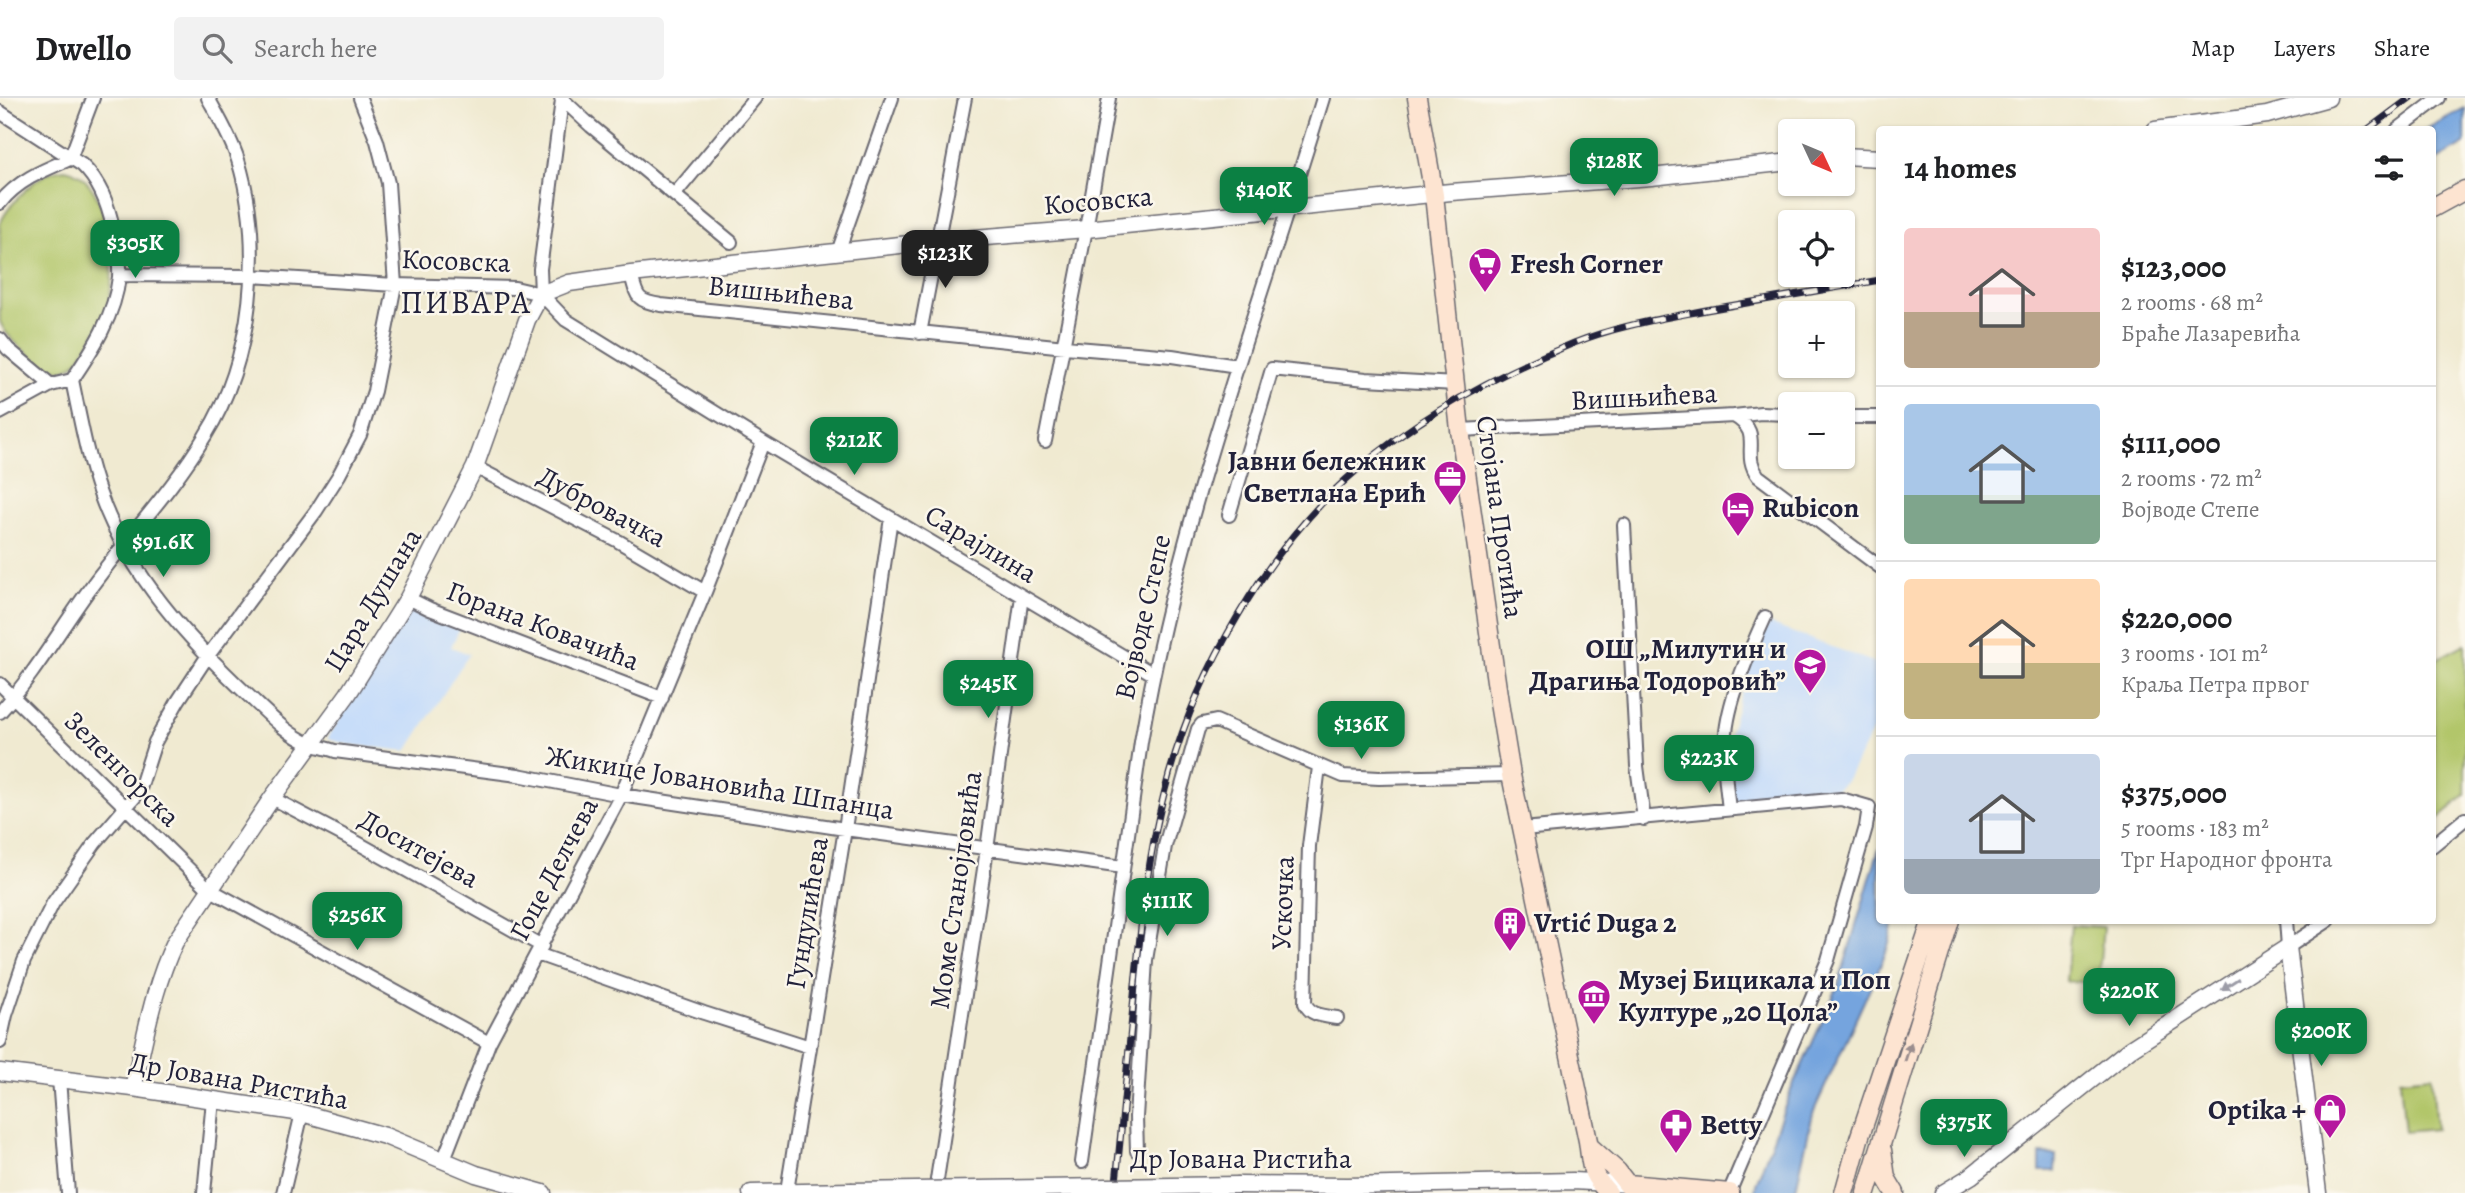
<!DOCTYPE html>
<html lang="en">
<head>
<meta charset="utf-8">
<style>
  :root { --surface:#fff; --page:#f2f2f2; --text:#202124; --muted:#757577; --line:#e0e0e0; --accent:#0b8043 }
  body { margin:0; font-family:Alegreya,serif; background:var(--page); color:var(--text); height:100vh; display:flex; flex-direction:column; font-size:26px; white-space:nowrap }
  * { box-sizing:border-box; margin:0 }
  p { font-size:23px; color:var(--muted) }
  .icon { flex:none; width:38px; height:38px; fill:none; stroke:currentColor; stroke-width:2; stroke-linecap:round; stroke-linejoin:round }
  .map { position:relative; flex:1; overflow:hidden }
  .sheet { position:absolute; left:1876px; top:28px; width:560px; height:798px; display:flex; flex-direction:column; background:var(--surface); border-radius:7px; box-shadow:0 2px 5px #0004 }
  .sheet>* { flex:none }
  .needle { width:46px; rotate:134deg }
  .buttons { position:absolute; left:1778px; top:21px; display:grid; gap:14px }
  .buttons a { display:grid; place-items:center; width:77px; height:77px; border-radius:7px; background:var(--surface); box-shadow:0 2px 5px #0004; font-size:35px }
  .price { position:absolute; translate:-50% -60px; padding:0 16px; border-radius:14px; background:var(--accent); color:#fff; font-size:23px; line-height:46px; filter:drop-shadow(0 2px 4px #0008) }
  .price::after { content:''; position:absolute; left:50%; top:42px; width:21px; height:16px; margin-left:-10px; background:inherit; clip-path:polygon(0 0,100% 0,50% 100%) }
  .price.on { background:#222; color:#fff }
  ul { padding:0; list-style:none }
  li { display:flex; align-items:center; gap:21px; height:175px; padding:0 28px }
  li+li { border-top:2px solid var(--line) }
  li span { display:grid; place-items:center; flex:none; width:196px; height:140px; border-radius:7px; color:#555 }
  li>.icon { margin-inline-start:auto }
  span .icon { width:84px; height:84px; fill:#fffc; stroke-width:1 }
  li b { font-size:30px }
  h2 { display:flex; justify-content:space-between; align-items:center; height:84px; padding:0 28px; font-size:30px }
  header { display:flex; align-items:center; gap:42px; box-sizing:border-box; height:98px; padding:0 35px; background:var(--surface); border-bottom:2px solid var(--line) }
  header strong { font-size:33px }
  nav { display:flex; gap:38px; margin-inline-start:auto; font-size:24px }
  .search { width:490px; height:63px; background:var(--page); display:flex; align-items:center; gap:18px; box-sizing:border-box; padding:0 24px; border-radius:7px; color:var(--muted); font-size:26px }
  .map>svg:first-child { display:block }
  .built { fill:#c7ddf9 }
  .green { fill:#b2c66a; stroke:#6a7452; stroke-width:2 }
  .water { fill:#74a4de; stroke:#4b638c; stroke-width:2 }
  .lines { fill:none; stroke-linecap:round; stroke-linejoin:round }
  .minor-casing { stroke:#6a6870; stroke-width:16 }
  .tertiary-casing { stroke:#6a6870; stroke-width:19 }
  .secondary-casing { stroke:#6a6870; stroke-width:21 }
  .minor { stroke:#fff; stroke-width:12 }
  .tertiary { stroke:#fff; stroke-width:16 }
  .secondary { stroke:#fde4d1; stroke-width:18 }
  .rail-casing { stroke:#22223b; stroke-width:7 }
  .rail { stroke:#fbf7ec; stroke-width:4.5; stroke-dasharray:13; stroke-linecap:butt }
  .tertiary-bridge-casing { stroke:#6a6870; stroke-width:19; stroke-linecap:butt }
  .tertiary-bridge { stroke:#fff; stroke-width:16 }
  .oneway { fill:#9c9ca7 }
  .oneway2 { fill:#9a8d8e }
  .labels { text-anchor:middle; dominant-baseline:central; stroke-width:5; stroke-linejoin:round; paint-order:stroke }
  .street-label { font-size:28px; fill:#22223b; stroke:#fbf7ec }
  .poi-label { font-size:28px; font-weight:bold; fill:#22223b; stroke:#fbf7ec; text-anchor:start }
  .quarter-label { font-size:32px; letter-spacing:2px; fill:#22223b; stroke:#fbf7ec }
</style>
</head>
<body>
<header>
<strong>Dwello</strong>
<div class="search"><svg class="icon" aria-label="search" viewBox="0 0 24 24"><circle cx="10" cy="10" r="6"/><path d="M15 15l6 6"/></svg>Search here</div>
<nav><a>Map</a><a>Layers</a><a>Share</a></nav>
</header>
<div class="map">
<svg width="2465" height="1095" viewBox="0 0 2465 1095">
  <rect width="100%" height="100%" fill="#fbf7ec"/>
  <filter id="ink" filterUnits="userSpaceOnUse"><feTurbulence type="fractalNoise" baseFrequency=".0143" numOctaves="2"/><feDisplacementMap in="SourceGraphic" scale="14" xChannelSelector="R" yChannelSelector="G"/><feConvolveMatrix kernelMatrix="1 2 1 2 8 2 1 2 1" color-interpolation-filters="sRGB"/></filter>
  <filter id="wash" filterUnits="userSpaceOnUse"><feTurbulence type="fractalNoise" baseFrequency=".00686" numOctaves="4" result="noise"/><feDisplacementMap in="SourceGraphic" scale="28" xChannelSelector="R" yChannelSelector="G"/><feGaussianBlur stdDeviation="1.57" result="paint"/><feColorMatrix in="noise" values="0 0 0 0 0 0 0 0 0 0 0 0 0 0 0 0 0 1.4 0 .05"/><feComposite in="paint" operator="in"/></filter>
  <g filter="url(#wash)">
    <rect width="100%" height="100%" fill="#f0ead1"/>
    <path class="built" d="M 412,510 L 460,530 L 451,549 L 469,556 L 407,653 L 351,647 L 327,641 Z
      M 1769,526 L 1879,566 L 1879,621 L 1846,683 L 1827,698 L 1732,706 L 1728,642 L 1748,573 L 1758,543 Z"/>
    <path class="green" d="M 65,71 C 107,78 116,161 110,196 C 107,217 96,236 84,253 C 79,262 71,272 60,272 C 44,272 5,240 0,223 C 0,213 0,197 0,186 C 0,167 0,146 0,128 C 2,114 32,83 45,77 C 51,73 57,72 65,71 Z
      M 2465,546 L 2465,697 L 2433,726 L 2433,563 Z
      M 2071,827 L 2103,829 L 2098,885 L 2066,883 Z
      M 2432,978 L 2436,1031 L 2405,1034 L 2400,981 Z"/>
    <path class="water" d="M 2465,10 L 2465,46 L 2433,64 L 2432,32 L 2426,31 Z
      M 1879,750 L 1880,822 L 1895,823 L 1887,853 L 1813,1015 L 1795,1095 L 1755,1095 L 1756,1086 L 1791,992 L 1838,888 Z
      M 2040,1056 L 2056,1057 L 2055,1073 L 2040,1073 Z"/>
  </g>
  <g filter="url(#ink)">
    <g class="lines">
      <defs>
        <path id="minor" d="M 561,0 L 591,28 L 731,144
          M 0,14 L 82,67 C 100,84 108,106 113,130 C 116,144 120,164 119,179 C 115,217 93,251 72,282 L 51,287 L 0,315
          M 2397,32 L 2439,0
          M 70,61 L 93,0
          M 675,96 L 755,0
          M 0,105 C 18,82 44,72 70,61
          M 838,154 L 892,0
          M 631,176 C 637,199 636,203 661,207 L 1065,249 L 1172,258 L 1237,268
          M 119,177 L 251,178 L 395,187 L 515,190 L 541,196
          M 541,196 L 566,222 L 763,344 L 1153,576
          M 541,196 L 540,171 L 562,2
          M 920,235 L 965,0
          M 0,241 L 8,251 L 51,287
          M 72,282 C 80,320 87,360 100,396 C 129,478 189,542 251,600 C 268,616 288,637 310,646 C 318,649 327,650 335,653 L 518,677 L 621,697 L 845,731 L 1123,769
          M 1734,318 L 1761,315 L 1790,316
          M 1843,319 L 1880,319
          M 1460,332 L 1734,318 C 1765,336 1740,354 1758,378 L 1880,469
          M 1045,343 L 1086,131 L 1109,0
          M 475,369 L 618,443 L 705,494
          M 1229,417 L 1272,271 L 1366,281 L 1456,286
          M 1624,427 L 1637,668 L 1644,721
          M 408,500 L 430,511 L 662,600
          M 0,586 L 209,791 L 489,945
          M 0,614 C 38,573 65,522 100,477 C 135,431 175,388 205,338 C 253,262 264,147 238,62 C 231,40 219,20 208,0
          M 1319,669 L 1309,748 L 1305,905 C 1310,918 1325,918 1337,920
          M 272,700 L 356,744 L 542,848
          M 1729,711 C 1726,686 1722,659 1726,634 C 1730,598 1750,552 1765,519
          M 1523,731 L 1841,701 L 1869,709 L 1866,729 L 1828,862 L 1729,1095
          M 2432,748 L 2465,721
          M 2286,822 L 2288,849 L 2329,822
          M 537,856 L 704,915 L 810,949
          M 0,944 L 6,917 L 24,863 L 53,805 L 95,745 L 139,694 L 155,644 L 178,603 L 207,559 L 316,413 L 339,377 L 360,337 L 374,293 L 395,187 L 388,85 L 377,43 L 360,0
          M 59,981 L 68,1095
          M 1137,1053 L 1136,1019 L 1146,862 L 1165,748 L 1198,631 L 1202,626 L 1216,623 L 1343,678 L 1379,680 L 1511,677
          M 444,1061 L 489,945 L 621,697 L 705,494 L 763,344
          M 1082,1064 L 1141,644 C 1178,423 1258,213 1323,0
          M 787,1093 L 845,731 L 891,420
          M 204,1095 L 213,1002
          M 283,1095 L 302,1015
          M 935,1095 L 987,751 L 1022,498"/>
        <path id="tertiary" d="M 2155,32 L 2267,17 L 2328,0
          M 1843,58 L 1880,60
          M 0,974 L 133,990 L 302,1015 L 385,1038 L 476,1076 L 543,1095
          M 133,990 C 145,941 153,889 175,844 L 272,700 L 348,596 L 408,500 L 475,369 L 527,222 L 541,196 L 569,185 L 631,176 L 937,143 L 1086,131 L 1451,94 L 1651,79 L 1790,64
          M 1238,1087 L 1348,1088 L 1573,1083 L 1628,1086
          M 751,1095 L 851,1093
          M 1943,1095 L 1971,1078 L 2130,951 L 2288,849 L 2318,1095"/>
        <path id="secondary" d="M 1417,0 L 1434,97 L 1460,332 L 1500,611 L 1511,677 L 1588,1043 C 1592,1070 1589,1073 1608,1095
          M 2432,110 L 2465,92
          M 1589,1048 L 1617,1073 L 1634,1095
          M 1882,1052 L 1886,1080 L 1895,1095
          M 1628,1086 L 1730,1095
          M 1844,1095 L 1859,1041 L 1932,822
          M 1866,1095 L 1950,822"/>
      </defs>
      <use href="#minor" class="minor-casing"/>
      <use href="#tertiary" class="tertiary-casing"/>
      <use href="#secondary" class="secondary-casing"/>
      <use href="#minor" class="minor"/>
      <use href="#tertiary" class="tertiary"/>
      <use href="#secondary" class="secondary"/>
      <defs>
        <path id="rail" d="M 2367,32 L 2410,0
          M 1115,1095 C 1121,1036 1126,978 1132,919 C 1139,843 1146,766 1165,692 C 1193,578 1268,447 1358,371 C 1421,317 1498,276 1574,245 C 1618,227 1666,220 1712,211 C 1768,201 1824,192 1880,182"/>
      </defs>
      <use href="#rail" class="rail-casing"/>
      <use href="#rail" class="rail"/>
      <defs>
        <path id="tertiary-bridge" d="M 851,1093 L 1238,1087"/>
      </defs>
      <use href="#tertiary-bridge" class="tertiary-bridge-casing"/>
      <use href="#tertiary-bridge" class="tertiary-bridge"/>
    </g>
    <defs><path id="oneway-solid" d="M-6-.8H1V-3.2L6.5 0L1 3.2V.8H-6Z" transform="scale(1.75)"/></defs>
    <use class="oneway" href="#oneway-solid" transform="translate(2230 886) rotate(147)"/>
    <use class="oneway2" href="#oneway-solid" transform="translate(1908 954) rotate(-72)"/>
  </g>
  <defs>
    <symbol id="supermarket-pin" viewBox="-11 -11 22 30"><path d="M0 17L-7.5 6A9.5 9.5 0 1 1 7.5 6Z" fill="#b5179e" stroke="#fbf7ec"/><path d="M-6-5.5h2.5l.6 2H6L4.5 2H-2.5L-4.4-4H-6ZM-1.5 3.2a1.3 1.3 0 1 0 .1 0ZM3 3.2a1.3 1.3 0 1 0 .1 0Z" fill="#fff"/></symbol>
    <symbol id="office-pin" viewBox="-11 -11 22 30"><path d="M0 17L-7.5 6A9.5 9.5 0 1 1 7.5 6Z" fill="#b5179e" stroke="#fbf7ec"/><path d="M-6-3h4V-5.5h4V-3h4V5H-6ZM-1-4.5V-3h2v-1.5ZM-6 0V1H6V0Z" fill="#fff"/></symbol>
    <symbol id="hotel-pin" viewBox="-11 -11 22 30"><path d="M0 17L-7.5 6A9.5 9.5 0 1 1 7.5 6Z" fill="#b5179e" stroke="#fbf7ec"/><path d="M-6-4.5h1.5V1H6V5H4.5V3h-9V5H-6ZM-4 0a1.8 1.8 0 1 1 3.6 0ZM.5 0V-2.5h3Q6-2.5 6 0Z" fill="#fff"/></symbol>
    <symbol id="school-pin" viewBox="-11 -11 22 30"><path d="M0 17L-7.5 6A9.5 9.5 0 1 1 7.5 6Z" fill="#b5179e" stroke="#fbf7ec"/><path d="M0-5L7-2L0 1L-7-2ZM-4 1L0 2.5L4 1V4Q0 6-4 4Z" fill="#fff"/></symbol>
    <symbol id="building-pin" viewBox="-11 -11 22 30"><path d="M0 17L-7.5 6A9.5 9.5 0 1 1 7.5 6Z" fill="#b5179e" stroke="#fbf7ec"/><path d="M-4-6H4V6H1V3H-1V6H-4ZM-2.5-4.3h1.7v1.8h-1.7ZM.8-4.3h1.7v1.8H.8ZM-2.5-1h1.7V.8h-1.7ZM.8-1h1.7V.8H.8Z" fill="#fff"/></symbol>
    <symbol id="museum-pin" viewBox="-11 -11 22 30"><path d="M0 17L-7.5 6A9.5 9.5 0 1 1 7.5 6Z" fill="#b5179e" stroke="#fbf7ec"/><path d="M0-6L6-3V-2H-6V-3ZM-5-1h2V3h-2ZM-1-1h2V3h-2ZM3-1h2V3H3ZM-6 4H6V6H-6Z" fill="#fff"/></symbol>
    <symbol id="shop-pin" viewBox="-11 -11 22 30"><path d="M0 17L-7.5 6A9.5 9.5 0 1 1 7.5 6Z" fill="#b5179e" stroke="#fbf7ec"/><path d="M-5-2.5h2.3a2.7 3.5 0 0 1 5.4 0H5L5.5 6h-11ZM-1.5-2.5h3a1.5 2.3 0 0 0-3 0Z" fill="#fff"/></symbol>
    <symbol id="pharmacy-pin" viewBox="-11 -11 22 30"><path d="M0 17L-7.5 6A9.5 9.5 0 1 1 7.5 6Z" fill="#b5179e" stroke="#fbf7ec"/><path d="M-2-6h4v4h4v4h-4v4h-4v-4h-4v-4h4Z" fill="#fff"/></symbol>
  </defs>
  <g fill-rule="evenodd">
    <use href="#supermarket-pin" x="1466" y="147" width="38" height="52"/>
    <use href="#office-pin" x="1431" y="360" width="38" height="52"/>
    <use href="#hotel-pin" x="1719" y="391" width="38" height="52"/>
    <use href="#school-pin" x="1791" y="548" width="38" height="52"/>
    <use href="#building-pin" x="1491" y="806" width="38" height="52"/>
    <use href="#museum-pin" x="1575" y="879" width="38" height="52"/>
    <use href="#shop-pin" x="2311" y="993" width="38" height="52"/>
    <use href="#pharmacy-pin" x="1657" y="1008" width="38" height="52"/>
  </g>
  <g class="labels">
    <g class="street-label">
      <text transform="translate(1098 103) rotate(-5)">Косовска</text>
      <text transform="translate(456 163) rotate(2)">Косовска</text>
      <text transform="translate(781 195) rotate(6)">Вишњићева</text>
      <text transform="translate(1644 299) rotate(-3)">Вишњићева</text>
      <text transform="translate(602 409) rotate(28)">Дубровачка</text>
      <text transform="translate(1500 419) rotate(82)">Стојана Протића</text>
      <text transform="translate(981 446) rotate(31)">Сарајлина</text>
      <text transform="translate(373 502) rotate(-59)">Цара Душана</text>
      <text transform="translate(1143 519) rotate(-77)">Војводе Степе</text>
      <text transform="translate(543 528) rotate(21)">Горана Ковачића</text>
      <text transform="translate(122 671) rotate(45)">Зеленгорска</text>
      <text transform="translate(720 685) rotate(9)">Жикице Јовановића Шпанца</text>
      <text transform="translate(419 751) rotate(29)">Доситејева</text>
      <text transform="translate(554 771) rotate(-62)">Гоце Делчева</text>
      <text transform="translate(956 792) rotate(-82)">Моме Станојловића</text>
      <text transform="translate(1283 805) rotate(-88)">Ускочка</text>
      <text transform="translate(807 815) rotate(-81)">Гундулићева</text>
      <text transform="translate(239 983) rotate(10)">Др Јована Ристића</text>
      <text x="1241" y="1061">Др Јована Ристића</text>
    </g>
    <g class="poi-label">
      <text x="1510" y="166">Fresh Corner</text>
      <text x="1426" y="363" text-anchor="end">Јавни бележник<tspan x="1426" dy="32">Светлана Ерић</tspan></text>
      <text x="1762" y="410">Rubicon</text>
      <text x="1786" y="551" text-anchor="end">ОШ „Милутин и<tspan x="1786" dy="32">Драгиња Тодоровић”</tspan></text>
      <text x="1534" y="825">Vrtić Duga 2</text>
      <text x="1618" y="882">Музеј Бицикала и Поп<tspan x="1618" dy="32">Културе „20 Цола”</tspan></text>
      <text x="2306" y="1012" text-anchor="end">Optika +</text>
      <text x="1700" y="1027">Betty</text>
    </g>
    <g class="quarter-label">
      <text x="466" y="204">ПИВАРА</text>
    </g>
  </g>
</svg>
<div class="buttons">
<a><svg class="needle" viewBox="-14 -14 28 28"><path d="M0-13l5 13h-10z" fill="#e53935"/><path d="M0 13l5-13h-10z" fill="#757577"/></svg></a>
<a><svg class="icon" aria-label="locate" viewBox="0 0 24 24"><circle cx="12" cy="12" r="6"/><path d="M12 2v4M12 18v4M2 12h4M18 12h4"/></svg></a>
<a>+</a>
<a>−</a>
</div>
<b class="price" style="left:1614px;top:100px">$128K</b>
<b class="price" style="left:1264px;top:129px">$140K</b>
<b class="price" style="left:135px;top:182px">$305K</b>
<b class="price on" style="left:945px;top:192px">$123K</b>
<b class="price" style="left:854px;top:379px">$212K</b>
<b class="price" style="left:163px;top:481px">$91.6K</b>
<b class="price" style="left:988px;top:622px">$245K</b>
<b class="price" style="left:1361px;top:663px">$136K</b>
<b class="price" style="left:1709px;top:697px">$223K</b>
<b class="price" style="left:1167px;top:840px">$111K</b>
<b class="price" style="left:357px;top:854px">$256K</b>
<b class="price" style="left:2129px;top:930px">$220K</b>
<b class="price" style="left:2321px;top:970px">$200K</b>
<b class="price" style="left:1964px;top:1061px">$375K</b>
<section class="sheet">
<h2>14 homes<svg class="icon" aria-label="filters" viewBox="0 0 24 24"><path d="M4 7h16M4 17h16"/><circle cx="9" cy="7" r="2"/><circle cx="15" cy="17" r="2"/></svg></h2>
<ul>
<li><span style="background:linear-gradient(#f6c9c9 60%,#b9a48a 0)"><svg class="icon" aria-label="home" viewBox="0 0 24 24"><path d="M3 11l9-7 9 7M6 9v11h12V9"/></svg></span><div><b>$123,000</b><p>2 rooms · 68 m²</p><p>Браће Лазаревића</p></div></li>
<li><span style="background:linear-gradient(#a9c7e8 65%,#7fa58c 0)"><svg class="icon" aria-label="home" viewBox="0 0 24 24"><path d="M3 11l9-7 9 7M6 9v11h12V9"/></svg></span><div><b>$111,000</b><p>2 rooms · 72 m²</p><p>Војводе Степе</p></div></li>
<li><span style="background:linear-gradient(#ffd9b3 60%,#c2b280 0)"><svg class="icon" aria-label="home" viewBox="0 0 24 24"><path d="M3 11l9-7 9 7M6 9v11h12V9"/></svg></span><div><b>$220,000</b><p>3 rooms · 101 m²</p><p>Краља Петра првог</p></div></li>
<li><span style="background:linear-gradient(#c9d6e8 75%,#9aa5b1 0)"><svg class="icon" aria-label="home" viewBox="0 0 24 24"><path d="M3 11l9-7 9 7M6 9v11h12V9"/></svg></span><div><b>$375,000</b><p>5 rooms · 183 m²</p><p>Трг Народног фронта</p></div></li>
</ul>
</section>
</div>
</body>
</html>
